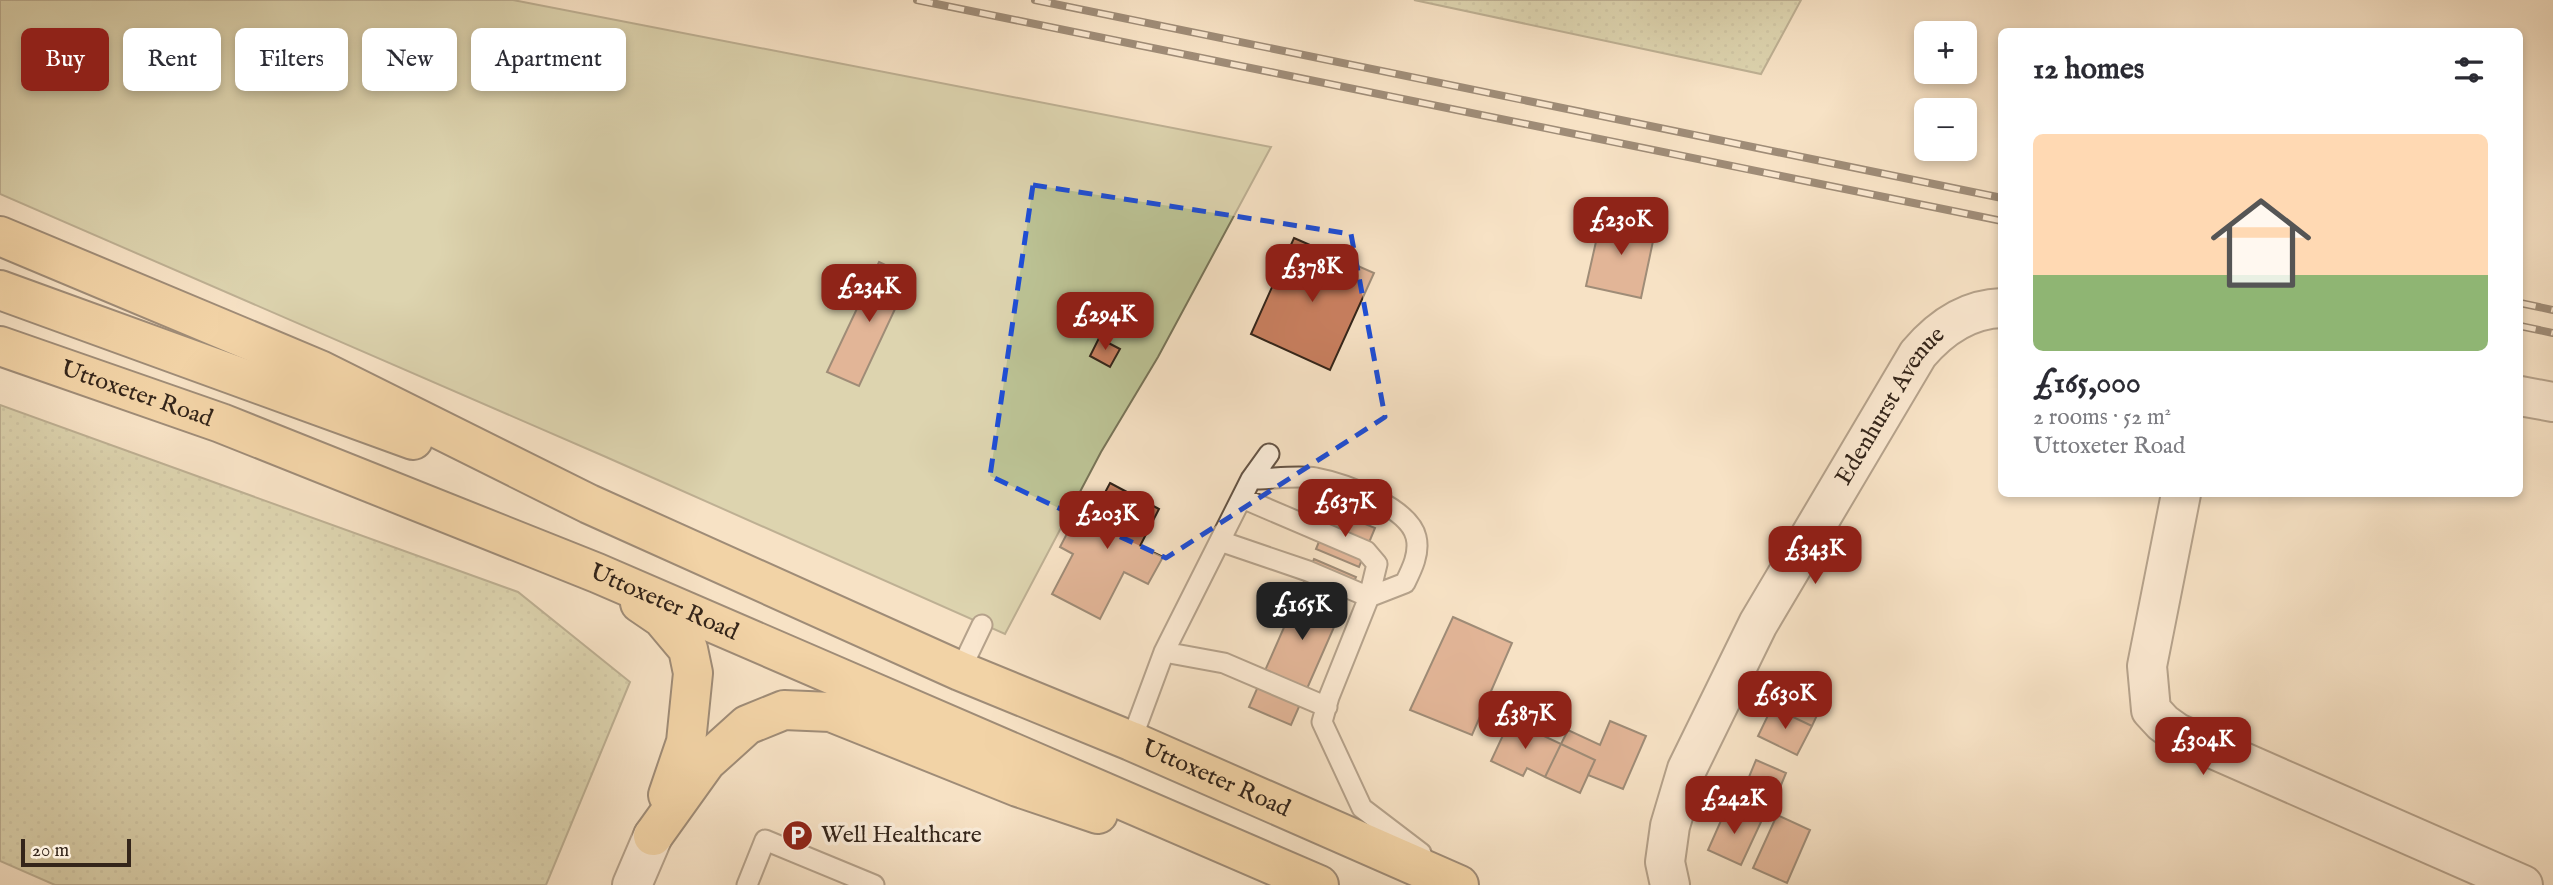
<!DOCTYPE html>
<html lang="en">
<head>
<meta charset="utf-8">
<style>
  :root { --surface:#fff; --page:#f2f2f3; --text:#2b2b33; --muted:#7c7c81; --accent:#8f2418 }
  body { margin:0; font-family:"IM FELL English",serif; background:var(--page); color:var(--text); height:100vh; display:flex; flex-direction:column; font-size:26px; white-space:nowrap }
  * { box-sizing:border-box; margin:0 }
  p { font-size:23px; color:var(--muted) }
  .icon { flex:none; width:38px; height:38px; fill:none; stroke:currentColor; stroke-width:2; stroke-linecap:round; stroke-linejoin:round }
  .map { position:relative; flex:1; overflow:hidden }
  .side { position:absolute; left:1998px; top:28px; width:525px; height:469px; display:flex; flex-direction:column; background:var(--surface); border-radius:10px; box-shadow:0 4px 10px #0003 }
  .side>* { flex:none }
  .top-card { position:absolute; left:21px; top:28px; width:665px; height:63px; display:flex; gap:14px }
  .fabs { position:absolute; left:1914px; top:21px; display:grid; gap:14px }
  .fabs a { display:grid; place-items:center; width:63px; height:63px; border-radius:10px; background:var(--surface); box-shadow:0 4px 10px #0003; font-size:35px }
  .scale { position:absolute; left:21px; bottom:18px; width:110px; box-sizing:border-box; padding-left:7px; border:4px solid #34251a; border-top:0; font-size:19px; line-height:24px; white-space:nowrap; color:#34251a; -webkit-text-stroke:5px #faecd9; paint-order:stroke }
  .price { position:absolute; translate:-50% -60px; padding:0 16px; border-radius:14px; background:var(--accent); color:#fff; font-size:23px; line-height:46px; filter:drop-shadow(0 2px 4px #0008) }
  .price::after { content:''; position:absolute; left:50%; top:42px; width:21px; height:16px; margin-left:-10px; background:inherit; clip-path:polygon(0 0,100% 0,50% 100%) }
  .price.current { background:#222; color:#fff }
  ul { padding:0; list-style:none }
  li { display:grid; align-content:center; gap:14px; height:371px; padding:0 35px }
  li span { display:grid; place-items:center; height:217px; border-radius:10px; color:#555 }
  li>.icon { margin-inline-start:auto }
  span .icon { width:126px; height:126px; fill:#fffc; stroke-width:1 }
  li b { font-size:30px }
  h2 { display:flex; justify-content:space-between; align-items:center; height:84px; padding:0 35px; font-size:30px }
  .chip { padding:0 24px; border-radius:10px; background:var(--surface); box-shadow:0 4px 10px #0003; font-size:24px; line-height:63px }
  .chip.current { background:var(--accent); color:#fff }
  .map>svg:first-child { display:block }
  .green { fill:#bcc395; stroke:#787458; stroke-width:2 }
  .park { fill:url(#park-dots); stroke:#787458; stroke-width:2 }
  .building { fill:#c87f5f; stroke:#34251a; stroke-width:2 }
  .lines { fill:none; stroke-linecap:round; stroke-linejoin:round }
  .service-casing { stroke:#655445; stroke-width:23 }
  .minor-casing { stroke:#655445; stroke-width:42 }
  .trunk-casing { stroke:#34251a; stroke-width:42 }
  .service { stroke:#faecd9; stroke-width:19 }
  .minor { stroke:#faecd9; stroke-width:38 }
  .trunk { stroke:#ecc182; stroke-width:38 }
  .rail-casing { stroke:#34251a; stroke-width:8 }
  .rail { stroke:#faecd9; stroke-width:5; stroke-dasharray:16; stroke-linecap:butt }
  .marked { fill:none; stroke:#1d4ed8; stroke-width:5; stroke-dasharray:14 9; stroke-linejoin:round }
  .labels { text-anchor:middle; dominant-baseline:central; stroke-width:7; stroke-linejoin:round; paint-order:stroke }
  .street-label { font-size:24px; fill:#34251a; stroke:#faecd9 }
  .poi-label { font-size:24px; fill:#34251a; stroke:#faecd9; text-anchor:start }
</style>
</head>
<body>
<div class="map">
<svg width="2553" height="885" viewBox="0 0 2553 885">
  <defs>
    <pattern id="park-dots" width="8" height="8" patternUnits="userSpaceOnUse" patternTransform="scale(1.75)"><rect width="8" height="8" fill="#bcc395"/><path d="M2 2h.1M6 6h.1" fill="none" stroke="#a2a780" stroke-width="1.8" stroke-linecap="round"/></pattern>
  </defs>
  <rect width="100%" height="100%" fill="#f7e2c5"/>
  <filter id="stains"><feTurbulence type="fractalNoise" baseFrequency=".00286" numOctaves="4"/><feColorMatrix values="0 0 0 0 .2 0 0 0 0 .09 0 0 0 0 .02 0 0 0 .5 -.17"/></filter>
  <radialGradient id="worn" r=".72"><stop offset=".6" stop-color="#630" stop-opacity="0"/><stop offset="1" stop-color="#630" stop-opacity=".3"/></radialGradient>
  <path class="green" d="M 0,0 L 513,0 L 1271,147 L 1158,357 L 1101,452 L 1005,634 L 606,457 L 0,194 Z"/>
  <path class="park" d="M 1414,0 L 1801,0 L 1761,74 Z
    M 0,405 L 518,592 L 630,682 L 546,885 L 55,885 L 0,861 Z"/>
  <path class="building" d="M 1602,215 L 1656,227 L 1641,298 L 1586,286 Z
    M 1294,238 L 1374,273 L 1330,370 L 1251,334 Z
    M 879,262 L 910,277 L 859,386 L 827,372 Z
    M 1099,338 L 1120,349 L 1110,367 L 1090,356 Z
    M 1110,483 L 1159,509 L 1140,546 L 1163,557 L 1148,584 L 1124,572 L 1100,619 L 1052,594 L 1073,554 L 1060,547 L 1076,516 L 1089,523 Z
    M 1332,510 L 1375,528 L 1359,567 L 1316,549 Z
    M 1314,559 L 1356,577 L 1291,725 L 1249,707 Z
    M 1453,617 L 1512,643 L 1472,735 L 1410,710 Z
    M 1787,675 L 1827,694 L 1812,726 L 1772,707 Z
    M 1772,707 L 1812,726 L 1797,755 L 1758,736 Z
    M 1510,720 L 1561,744 L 1545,777 L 1527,768 L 1523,776 L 1491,761 Z
    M 1610,721 L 1646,736 L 1623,789 L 1588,775 L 1595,760 L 1561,744 L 1568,730 L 1600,745 Z
    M 1561,744 L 1595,760 L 1580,793 L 1545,777 Z
    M 1756,760 L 1786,773 L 1774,802 L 1744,789 Z
    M 1727,807 L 1761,822 L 1741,865 L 1708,850 Z
    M 1777,815 L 1810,830 L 1787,883 L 1753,868 Z"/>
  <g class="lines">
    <defs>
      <path id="service" d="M 1251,479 C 1272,479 1296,475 1316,478 C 1343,483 1409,507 1416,537 C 1420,553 1412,569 1405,583 L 1369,597
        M 1242,498 L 1366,551 L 1377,564 L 1369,597
        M 1220,541 L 1308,571 L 1369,597 L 1329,697 L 1322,722 L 1362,808 L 1421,853
        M 1164,652 L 1224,663 L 1327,707
        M 960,671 L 982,625
        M 1131,741 L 1164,652 L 1251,479 L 1269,454
        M 747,885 L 765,840 L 874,885"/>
      <g id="minor">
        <path d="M 2520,396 L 2553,402"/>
        <path d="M 2181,494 L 2147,666 L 2151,710 L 2163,723 L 2177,733 L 2523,885"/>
        <path d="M 632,885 L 653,836"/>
        <path id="s1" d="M 1670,885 L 1665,862 L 1670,826 L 1687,769 L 1758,624 L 1918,354 C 1940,328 1967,309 2002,308"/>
      </g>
      <g id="trunk">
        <path id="s2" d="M 0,236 L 320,370 L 589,504 L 960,671 L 1131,741 L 1459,885"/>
        <path d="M 0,290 L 413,440"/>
        <path id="s3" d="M 0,346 L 221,423 L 597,573 L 1319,885"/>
        <path d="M 640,603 L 662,618 L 688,649 L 693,673 L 686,742 L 668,795"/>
        <path d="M 653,836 L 706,762 L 747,725 L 784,710 L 831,712 L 1018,787 L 1098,814"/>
      </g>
    </defs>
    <use href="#service" class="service-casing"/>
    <use href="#minor" class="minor-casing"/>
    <use href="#trunk" class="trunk-casing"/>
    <use href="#service" class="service"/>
    <use href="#minor" class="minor"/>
    <use href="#trunk" class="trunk"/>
    <defs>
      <path id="rail" d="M 917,0 L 2002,221
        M 1035,0 L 2002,198
        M 2520,303 L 2553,310
        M 2520,326 L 2553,333"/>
    </defs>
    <use href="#rail" class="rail-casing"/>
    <use href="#rail" class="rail"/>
  </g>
  <path d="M0 0H2553V885H0ZM 1033,185 L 1351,234 L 1385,417 L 1166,558 L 990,476 Z" fill="#f7e2c5" fill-opacity=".55" fill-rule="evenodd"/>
  <path class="marked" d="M 1033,185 L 1351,234 L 1385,417 L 1166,558 L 990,476 Z"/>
  <defs>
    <symbol id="parking-disc" viewBox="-11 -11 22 22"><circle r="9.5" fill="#8f2418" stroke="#faecd9"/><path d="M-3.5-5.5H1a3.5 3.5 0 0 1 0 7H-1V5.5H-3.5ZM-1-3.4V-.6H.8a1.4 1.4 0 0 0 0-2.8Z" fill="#fff"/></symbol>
  </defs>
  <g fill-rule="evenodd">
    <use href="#parking-disc" x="780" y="818" width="35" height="35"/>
  </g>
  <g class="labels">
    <g class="street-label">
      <text stroke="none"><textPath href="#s3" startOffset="145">Uttoxeter Road</textPath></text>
      <text stroke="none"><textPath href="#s1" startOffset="536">Edenhurst Avenue</textPath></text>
      <text stroke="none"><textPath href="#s3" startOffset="712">Uttoxeter Road</textPath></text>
      <text stroke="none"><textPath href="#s2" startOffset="1332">Uttoxeter Road</textPath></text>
    </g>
    <g class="poi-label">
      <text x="821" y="835">Well Healthcare</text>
    </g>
  </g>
  <rect width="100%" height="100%" filter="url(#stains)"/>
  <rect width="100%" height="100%" fill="url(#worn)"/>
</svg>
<div class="fabs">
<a>+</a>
<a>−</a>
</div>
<div class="scale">20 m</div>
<b class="price" style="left:1621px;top:257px">£230K</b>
<b class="price" style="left:1312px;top:304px">£378K</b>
<b class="price" style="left:869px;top:324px">£234K</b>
<b class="price" style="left:1105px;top:352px">£294K</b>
<b class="price" style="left:1345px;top:539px">£637K</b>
<b class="price" style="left:1107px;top:551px">£203K</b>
<b class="price" style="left:1815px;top:586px">£343K</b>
<b class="price current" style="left:1302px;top:642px">£165K</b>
<b class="price" style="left:1785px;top:731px">£630K</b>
<b class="price" style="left:1525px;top:751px">£387K</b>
<b class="price" style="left:2203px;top:777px">£304K</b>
<b class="price" style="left:1734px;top:836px">£242K</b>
<div class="top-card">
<a class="chip current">Buy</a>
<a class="chip">Rent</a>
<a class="chip">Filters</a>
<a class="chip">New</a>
<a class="chip">Apartment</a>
</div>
<section class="side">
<h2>12 homes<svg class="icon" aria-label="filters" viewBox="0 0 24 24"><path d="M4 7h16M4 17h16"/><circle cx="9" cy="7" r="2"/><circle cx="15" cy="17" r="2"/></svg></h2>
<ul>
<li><span style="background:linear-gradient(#ffd9b3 65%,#8fb573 0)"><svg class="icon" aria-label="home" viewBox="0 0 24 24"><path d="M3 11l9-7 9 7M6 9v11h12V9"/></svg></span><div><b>£165,000</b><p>2 rooms · 52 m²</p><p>Uttoxeter Road</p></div></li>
</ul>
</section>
</div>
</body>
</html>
